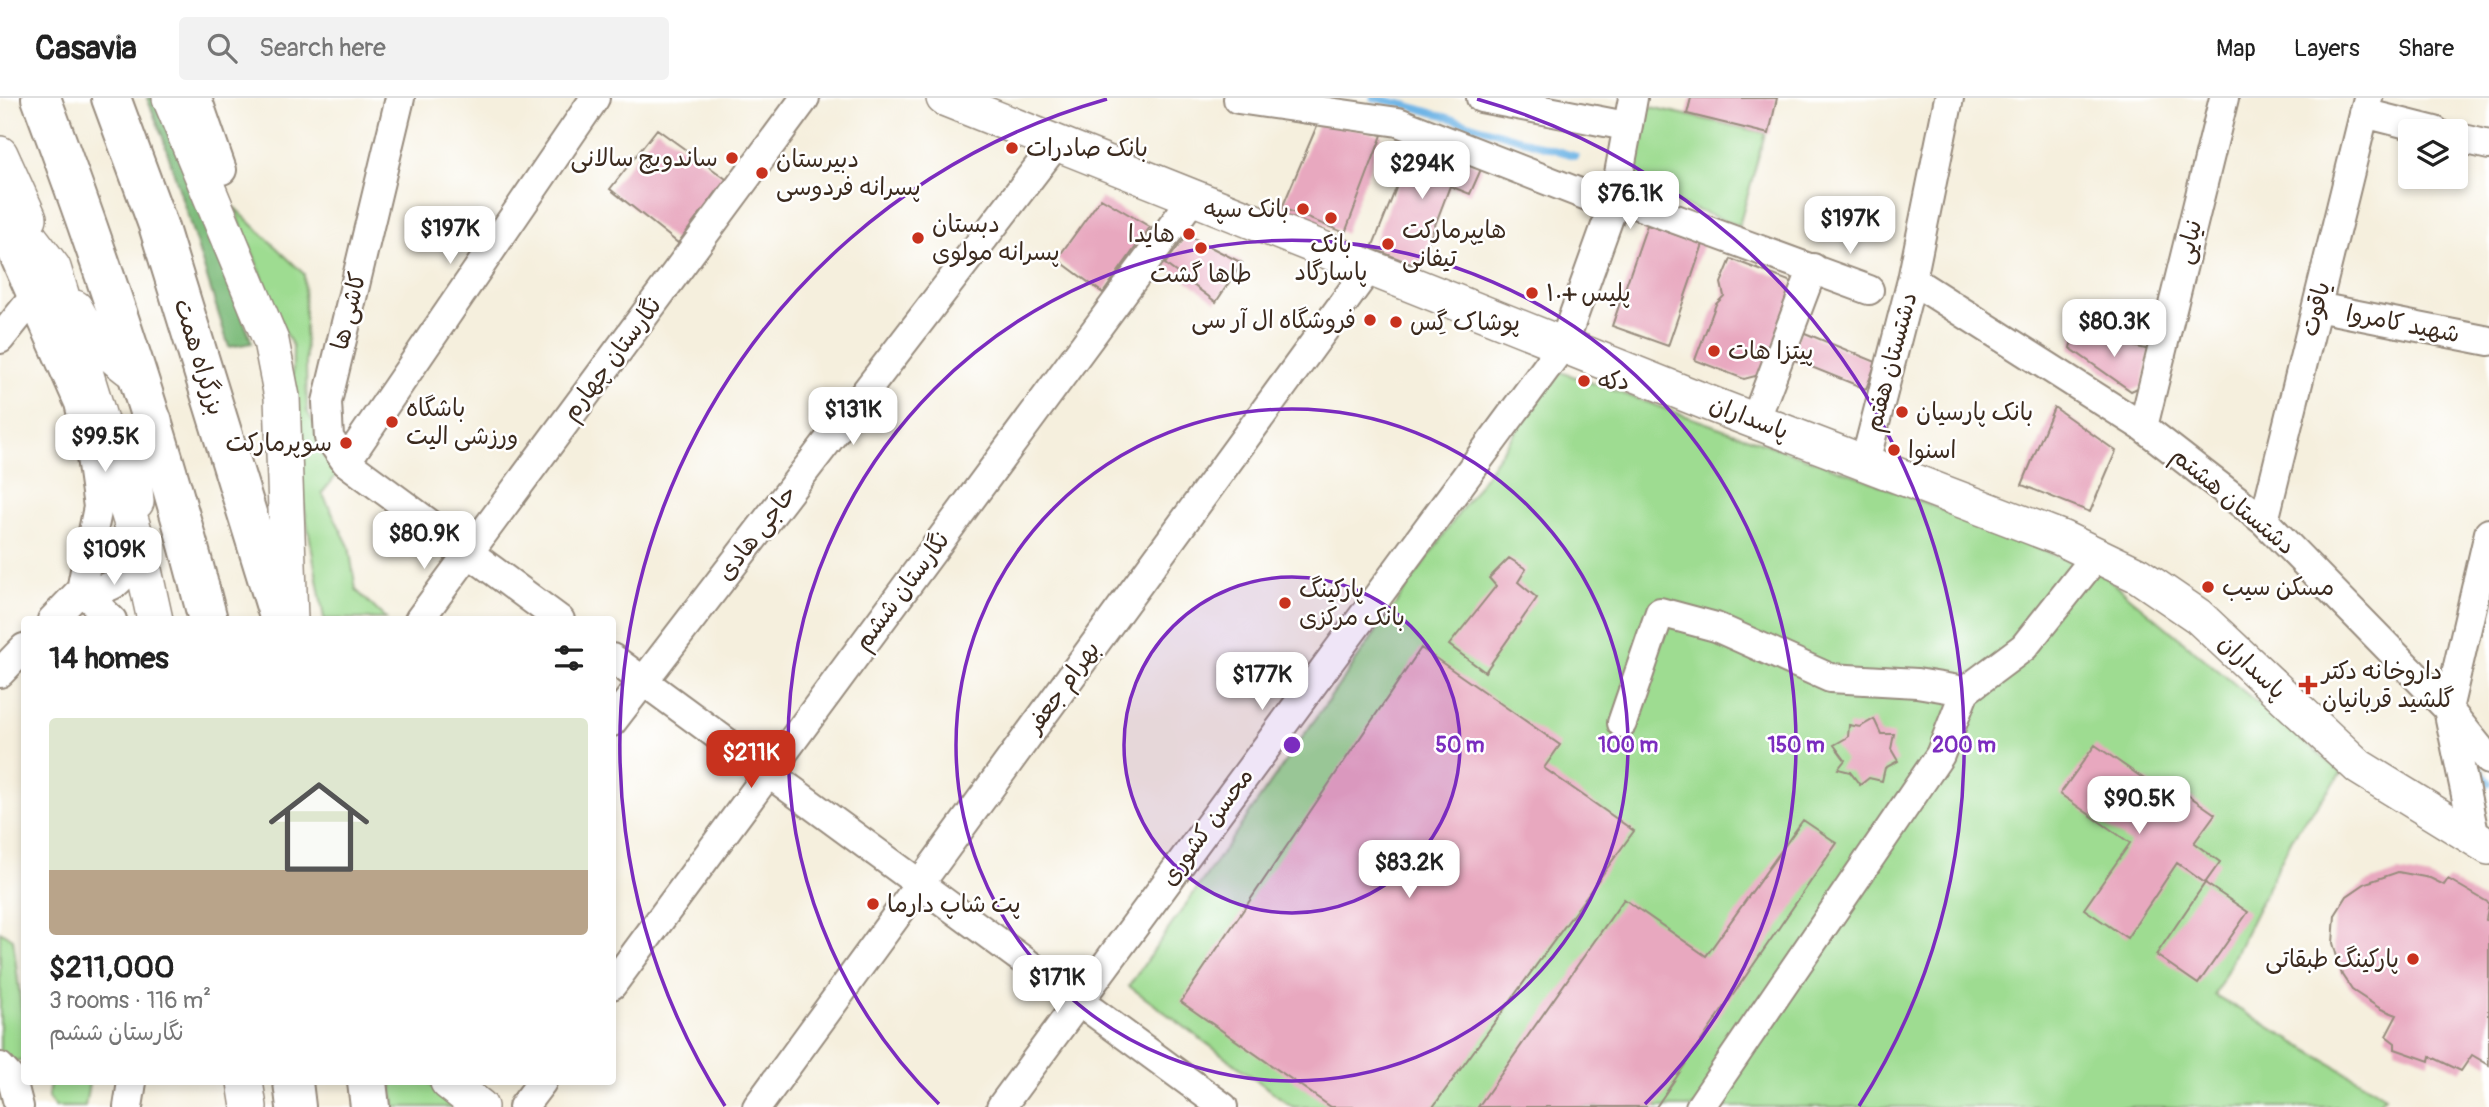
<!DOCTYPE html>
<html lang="en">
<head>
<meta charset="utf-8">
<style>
  :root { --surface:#fff; --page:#f2f2f2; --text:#222; --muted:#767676; --line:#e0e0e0; --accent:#c8321e }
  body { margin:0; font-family:Pangolin,"Playpen Sans Arabic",sans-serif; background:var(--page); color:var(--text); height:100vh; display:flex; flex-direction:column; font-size:26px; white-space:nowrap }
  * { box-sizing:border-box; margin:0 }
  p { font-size:23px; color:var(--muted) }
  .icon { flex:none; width:38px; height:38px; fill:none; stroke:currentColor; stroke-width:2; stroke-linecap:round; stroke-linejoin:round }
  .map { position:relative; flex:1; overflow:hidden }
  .drawer { position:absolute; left:21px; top:518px; width:595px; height:469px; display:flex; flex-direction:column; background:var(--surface); border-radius:7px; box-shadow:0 4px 10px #0003 }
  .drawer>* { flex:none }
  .tools { position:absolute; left:2398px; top:21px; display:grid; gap:14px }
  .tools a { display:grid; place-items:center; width:70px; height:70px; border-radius:7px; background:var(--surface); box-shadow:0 4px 10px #0003; font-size:35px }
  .price { position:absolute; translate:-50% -60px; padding:0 16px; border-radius:14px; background:#fff; color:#222; font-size:23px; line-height:46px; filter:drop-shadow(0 2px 4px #0008) }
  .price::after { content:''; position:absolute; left:50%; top:42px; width:21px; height:16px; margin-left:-10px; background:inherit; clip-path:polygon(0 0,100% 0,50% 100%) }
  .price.active { background:var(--accent); color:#fff }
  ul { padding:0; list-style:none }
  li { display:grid; align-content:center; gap:14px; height:371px; padding:0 28px }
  li span { display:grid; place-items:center; height:217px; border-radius:7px; color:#555 }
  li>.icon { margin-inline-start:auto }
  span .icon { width:126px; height:126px; fill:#fffc; stroke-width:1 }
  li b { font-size:30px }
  h2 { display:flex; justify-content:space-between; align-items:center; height:84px; padding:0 28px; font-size:30px }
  header { display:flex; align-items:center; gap:42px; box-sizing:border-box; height:98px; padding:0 35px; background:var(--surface); border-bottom:2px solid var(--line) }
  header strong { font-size:33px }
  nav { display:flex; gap:38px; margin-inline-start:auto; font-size:24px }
  .search { width:490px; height:63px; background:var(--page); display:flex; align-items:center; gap:18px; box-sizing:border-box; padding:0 24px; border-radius:7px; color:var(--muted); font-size:26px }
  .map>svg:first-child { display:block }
  .green { fill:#9edc91; stroke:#6c8358; stroke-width:2 }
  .forest { fill:#7ebc7b; stroke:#5c734c; stroke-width:2 }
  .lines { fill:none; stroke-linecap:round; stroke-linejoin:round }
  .stream { stroke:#6fb5e6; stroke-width:7 }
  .building { fill:#e8a8bf }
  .minor-casing { stroke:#988c7e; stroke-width:32 }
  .major-casing { stroke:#988c7e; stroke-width:38 }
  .highway-casing { stroke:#988c7e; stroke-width:42 }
  .minor { stroke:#fff; stroke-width:28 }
  .major { stroke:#fff; stroke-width:35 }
  .highway { stroke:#fff; stroke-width:38 }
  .ring { fill:none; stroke:#7b2cbf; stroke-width:3.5 }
  .poi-dot { fill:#c8321e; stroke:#fff; stroke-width:2.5 }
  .labels { text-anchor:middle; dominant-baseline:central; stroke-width:5; stroke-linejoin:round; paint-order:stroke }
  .poi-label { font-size:24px; fill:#3b2a1e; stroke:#fff; text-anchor:start }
  .street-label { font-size:24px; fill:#3b2a1e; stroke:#fff }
  .centre { fill:#7b2cbf; stroke:#fff; stroke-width:3.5 }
  .ring-label { font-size:21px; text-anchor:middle; font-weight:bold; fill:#7b2cbf; stroke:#fff; stroke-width:5; stroke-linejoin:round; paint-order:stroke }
</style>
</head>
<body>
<header>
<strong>Casavia</strong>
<div class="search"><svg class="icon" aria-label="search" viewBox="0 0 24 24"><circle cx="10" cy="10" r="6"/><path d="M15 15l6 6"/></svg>Search here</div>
<nav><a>Map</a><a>Layers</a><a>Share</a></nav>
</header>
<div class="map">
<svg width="2489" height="1009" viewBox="0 0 2489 1009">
  <rect width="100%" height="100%" fill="#fff"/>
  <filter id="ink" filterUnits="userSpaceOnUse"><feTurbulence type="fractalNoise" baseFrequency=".0143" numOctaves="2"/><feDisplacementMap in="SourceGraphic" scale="14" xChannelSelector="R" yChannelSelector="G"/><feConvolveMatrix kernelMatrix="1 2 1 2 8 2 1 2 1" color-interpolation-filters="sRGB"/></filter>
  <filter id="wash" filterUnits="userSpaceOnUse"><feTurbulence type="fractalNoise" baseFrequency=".00686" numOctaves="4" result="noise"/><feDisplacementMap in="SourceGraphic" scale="28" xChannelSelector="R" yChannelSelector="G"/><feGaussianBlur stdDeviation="1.57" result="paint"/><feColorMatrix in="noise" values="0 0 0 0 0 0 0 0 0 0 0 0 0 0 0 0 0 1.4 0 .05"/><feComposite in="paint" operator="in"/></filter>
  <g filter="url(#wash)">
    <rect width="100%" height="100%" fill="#f5efdd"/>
    <path class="green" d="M 1642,7 L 1765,35 L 1739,128 L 1627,86 Z
      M 234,109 L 304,176 L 307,313 L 340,373 L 322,395 L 349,448 L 356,492 L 386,521 L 324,521 L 292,338 L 293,248 L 284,233 Z
      M 1558,273 L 1860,379 L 2102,476 L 2342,675 L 2293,738 L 2215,897 L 2385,998 L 2376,1009 L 1293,1009 L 1129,888 Z
      M 0,833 L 13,841 L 24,933 L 24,962 L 0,964 Z
      M 50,984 L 89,984 L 85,1009 L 55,1009 L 48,1000 Z
      M 391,984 L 428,984 L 454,1009 L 395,1009 Z"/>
    <path class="forest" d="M 147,0 L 159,0 L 252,245 L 229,249 L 162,37 Z"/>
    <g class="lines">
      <path class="stream" d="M 1373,0 L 1407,7 L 1575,58
        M 2473,663 L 2489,685"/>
    </g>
    <g id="blocks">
      <path class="building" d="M 1691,0 L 1777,0 L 1769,36 L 1687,16 Z
        M 1319,23 L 1382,37 L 1345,135 L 1282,110 Z
        M 657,31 L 726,81 L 678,145 L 610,91 Z
        M 1415,43 L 1482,69 L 1470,96 L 1450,88 L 1419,169 L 1372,150 Z
        M 1101,100 L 1150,129 L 1103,195 L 1057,161 Z
        M 1647,127 L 1703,146 L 1668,248 L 1612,228 Z
        M 1187,137 L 1242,165 L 1216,204 L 1165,166 Z
        M 1731,161 L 1789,183 L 1795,194 L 1763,276 L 1744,281 L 1695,262 L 1716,206 L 1724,198 L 1721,185 Z
        M 1800,233 L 1876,264 L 1866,291 L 1789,260 Z
        M 2074,234 L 2150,252 L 2142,288 L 2131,293 L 2070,250 Z
        M 2054,309 L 2116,353 L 2090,414 L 2022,387 Z
        M 1509,460 L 1526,471 L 1518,484 L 1537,500 L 1485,574 L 1449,547 L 1496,488 L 1489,480 Z
        M 1421,550 L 1560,647 L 1544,670 L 1634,733 L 1433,1009 L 1331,1009 L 1181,904 Z
        M 1874,621 L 1881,636 L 1894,636 L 1891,651 L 1898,663 L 1885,670 L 1882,683 L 1869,680 L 1860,687 L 1850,674 L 1838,671 L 1845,662 L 1834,647 L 1848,639 L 1849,627 L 1860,629 Z
        M 2095,647 L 2163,694 L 2172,686 L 2215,716 L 2194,745 L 2220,764 L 2205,785 L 2177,765 L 2127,840 L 2084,811 L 2130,745 L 2060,696 Z
        M 1803,722 L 1837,745 L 1656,1009 L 1478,1009 L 1624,801 L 1706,858 Z
        M 2398,774 L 2430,780 L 2444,787 L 2448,781 L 2489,805 L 2486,822 L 2489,824 L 2489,967 L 2472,957 L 2461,973 L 2430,958 L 2429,963 L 2395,951 L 2395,945 L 2386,938 L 2397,917 L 2381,911 L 2352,892 L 2342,877 L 2333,845 L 2335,817 L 2347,798 L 2366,785 Z
        M 2205,785 L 2248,814 L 2198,886 L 2156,857 Z"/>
    </g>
  </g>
  <g filter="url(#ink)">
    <use href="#blocks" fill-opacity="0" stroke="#988c7e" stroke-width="2"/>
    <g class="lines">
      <defs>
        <path id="minor" d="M 197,0 L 222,72
          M 400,0 L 327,304 L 329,340 L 346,364 L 560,522
          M 1481,0 L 1626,28
          M 1238,1 L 1398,24 L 1613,108
          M 2364,15 L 2435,33
          M 2455,39 L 2489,47
          M 1613,98 L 1869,192
          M 0,126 L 79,305 L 89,345 L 98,409 L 81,492 L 112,522
          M 1912,182 L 2143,329 L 2264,423 L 2448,611 L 2489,662
          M 2317,209 L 2489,243
          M 0,241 L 33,200
          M 1755,323 L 1813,170
          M 2143,329 L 2224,0
          M 346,364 L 595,0
          M 1865,364 L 1912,182 L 1949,0
          M 2264,423 L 2368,0
          M 52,522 L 81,492 C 120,493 122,481 139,449
          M 419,522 L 805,0
          M 612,560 L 1223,1009
          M 0,575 L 24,550
          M 612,624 L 1056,46
          M 1622,625 L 1660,514 L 1716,529 L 1830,580 L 1917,585 L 1965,593 L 2024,549 L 2097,457
          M 2475,740 L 2448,611 L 2489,435
          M 612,887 L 1193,100
          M 0,969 L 12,982 L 19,1009
          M 128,1009 L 132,984
          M 523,1009 L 542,984
          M 757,1009 L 1369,170
          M 1001,1009 L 1563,247 L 1613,108 L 1633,0
          M 1700,1009 L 1940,657 L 1965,593"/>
        <path id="major" d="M 170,0 L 271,243 L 282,299 L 290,522
          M 944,0 L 1716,308 L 2061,440 L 2138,477 L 2198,518 L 2359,669 L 2489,749
          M 0,56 L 29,120
          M 0,101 L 53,170 L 139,449 L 155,522
          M 75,210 C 90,239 111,259 138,277
          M 136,404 C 133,373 136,348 154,322
          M 245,984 L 249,1009
          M 448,984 L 480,1009"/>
        <path id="highway" d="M 41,0 C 105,171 163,344 208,522
          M 111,0 L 158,127 L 280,522
          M 293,984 L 296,1009
          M 367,984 L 370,1009"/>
      </defs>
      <use href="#minor" class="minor-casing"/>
      <use href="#major" class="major-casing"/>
      <use href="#highway" class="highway-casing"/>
      <use href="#minor" class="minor"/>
      <use href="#major" class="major"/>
      <use href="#highway" class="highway"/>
    </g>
  </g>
  <circle cx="1292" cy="647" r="168" fill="#7b2cbf" fill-opacity=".12"/>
  <g class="ring">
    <circle cx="1292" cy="647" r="168"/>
    <circle cx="1292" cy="647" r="336"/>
    <path d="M939 1006A504 504 0 1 1 1645 1006"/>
    <path d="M725 1008A672 672 0 0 1 1107 1M1477 1A672 672 0 0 1 1859 1008"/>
  </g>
  <g class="poi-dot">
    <circle cx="1012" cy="50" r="7"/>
    <circle cx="732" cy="60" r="7"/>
    <circle cx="762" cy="75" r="7"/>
    <circle cx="1303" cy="111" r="7"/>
    <circle cx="1331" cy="120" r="7"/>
    <circle cx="1189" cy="136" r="7"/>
    <circle cx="918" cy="140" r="7"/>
    <circle cx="1388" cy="146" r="7"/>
    <circle cx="1201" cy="150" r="7"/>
    <circle cx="1532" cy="195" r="7"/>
    <circle cx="1370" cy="222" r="7"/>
    <circle cx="1396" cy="224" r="7"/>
    <circle cx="1714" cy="253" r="7"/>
    <circle cx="1584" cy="283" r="7"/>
    <circle cx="1902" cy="314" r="7"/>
    <circle cx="392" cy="324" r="7"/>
    <circle cx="346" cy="345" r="7"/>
    <circle cx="1894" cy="352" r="7"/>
    <circle cx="2208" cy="489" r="7"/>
    <circle cx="1285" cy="505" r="7"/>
    <path d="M2304.5 576.5h7v7h7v7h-7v7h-7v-7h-7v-7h7z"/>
    <circle cx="873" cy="806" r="7"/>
    <circle cx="2413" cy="861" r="7"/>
  </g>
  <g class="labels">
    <g class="poi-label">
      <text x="1026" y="50">بانک صادرات</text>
      <text x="718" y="60" text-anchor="end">ساندویچ سالانی</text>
      <text x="776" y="61">دبیرستان<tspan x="776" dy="28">پسرانه فردوسی</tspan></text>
      <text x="1289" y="111" text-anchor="end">بانک سپه</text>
      <text x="932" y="126">دبستان<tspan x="932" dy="28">پسرانه مولوی</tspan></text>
      <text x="1402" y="132">هایپرمارکت<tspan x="1402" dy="28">تیفانی</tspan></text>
      <text x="1175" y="136" text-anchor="end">هایدا</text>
      <text x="1331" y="146" text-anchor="middle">بانک<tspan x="1331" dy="28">پاسارگاد</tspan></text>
      <text x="1201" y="176" text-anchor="middle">طاها گشت</text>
      <text x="1546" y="195">پلیس +۱۰</text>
      <text x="1356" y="222" text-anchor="end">فروشگاه ال آر سی</text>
      <text x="1410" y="224">پوشاک گِس</text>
      <text x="1728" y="253">پیتزا هات</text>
      <text x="1598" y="283">دکه</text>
      <text x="406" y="310">باشگاه<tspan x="406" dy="28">ورزشی الیت</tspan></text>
      <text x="1916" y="314">بانک پارسیان</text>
      <text x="332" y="345" text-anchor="end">سوپرمارکت</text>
      <text x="1908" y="352">اسنوا</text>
      <text x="2222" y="489">مسکن سیب</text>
      <text x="1299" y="491">پارکینگ<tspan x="1299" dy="28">بانک مرکزی</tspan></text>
      <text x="2322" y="573">داروخانه دکتر<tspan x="2322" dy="28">گلشید قربانیان</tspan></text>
      <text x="887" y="806">پت شاپ دارما</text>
      <text x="2399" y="861" text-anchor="end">پارکینگ طبقاتی</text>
    </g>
    <g class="street-label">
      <text transform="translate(2189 144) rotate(-76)">نیایی</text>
      <text transform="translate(2316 211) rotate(-76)">یاقوت</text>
      <text transform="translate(349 213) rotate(-76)">کاشی ها</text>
      <text transform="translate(2403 226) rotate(11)">شهید کامروا</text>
      <text transform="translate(199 259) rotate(73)">بزرگراه همت</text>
      <text transform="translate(612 261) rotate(-53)">نگارستان چهارم</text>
      <text transform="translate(1891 264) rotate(-75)">دشتستان هفتم</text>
      <text transform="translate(1749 320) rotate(21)">پاسداران</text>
      <text transform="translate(2233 403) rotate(40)">دشتستان هشتم</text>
      <text transform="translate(757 435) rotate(-52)">حاجی هادی</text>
      <text transform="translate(902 493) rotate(-53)">نگارستان ششم</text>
      <text transform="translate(2252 569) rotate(43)">پاسداران</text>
      <text transform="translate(1063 589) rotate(-54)">بهرام جعفر</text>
      <text transform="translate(1207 729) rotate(-54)">محسن کشوری</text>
    </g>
  </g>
  <circle cx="1292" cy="647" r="10" class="centre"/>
  <g class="ring-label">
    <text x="1460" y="654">50 m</text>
    <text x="1628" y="654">100 m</text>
    <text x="1796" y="654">150 m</text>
    <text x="1964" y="654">200 m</text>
  </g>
</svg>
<div class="tools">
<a><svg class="icon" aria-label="layers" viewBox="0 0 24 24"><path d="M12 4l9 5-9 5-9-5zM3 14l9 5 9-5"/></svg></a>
</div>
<b class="price" style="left:1422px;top:103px">$294K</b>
<b class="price" style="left:1630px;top:133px">$76.1K</b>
<b class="price" style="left:1850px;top:158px">$197K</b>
<b class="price" style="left:450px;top:168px">$197K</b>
<b class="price" style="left:2114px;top:261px">$80.3K</b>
<b class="price" style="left:853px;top:349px">$131K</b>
<b class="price" style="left:105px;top:376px">$99.5K</b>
<b class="price" style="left:424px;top:473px">$80.9K</b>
<b class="price" style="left:114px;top:489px">$109K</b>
<b class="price" style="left:1262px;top:614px">$177K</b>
<b class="price active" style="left:751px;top:692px">$211K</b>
<b class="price" style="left:2139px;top:738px">$90.5K</b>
<b class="price" style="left:1409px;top:802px">$83.2K</b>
<b class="price" style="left:1057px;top:917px">$171K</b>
<section class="drawer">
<h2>14 homes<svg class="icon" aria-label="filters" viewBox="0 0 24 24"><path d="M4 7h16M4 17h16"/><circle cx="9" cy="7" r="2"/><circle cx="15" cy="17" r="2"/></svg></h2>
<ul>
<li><span style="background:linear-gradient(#dfe7d0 70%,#b9a48a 0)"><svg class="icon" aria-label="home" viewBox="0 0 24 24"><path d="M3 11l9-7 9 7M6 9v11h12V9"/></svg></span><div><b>$211,000</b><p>3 rooms · 116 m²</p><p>نگارستان ششم</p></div></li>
</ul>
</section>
</div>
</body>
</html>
